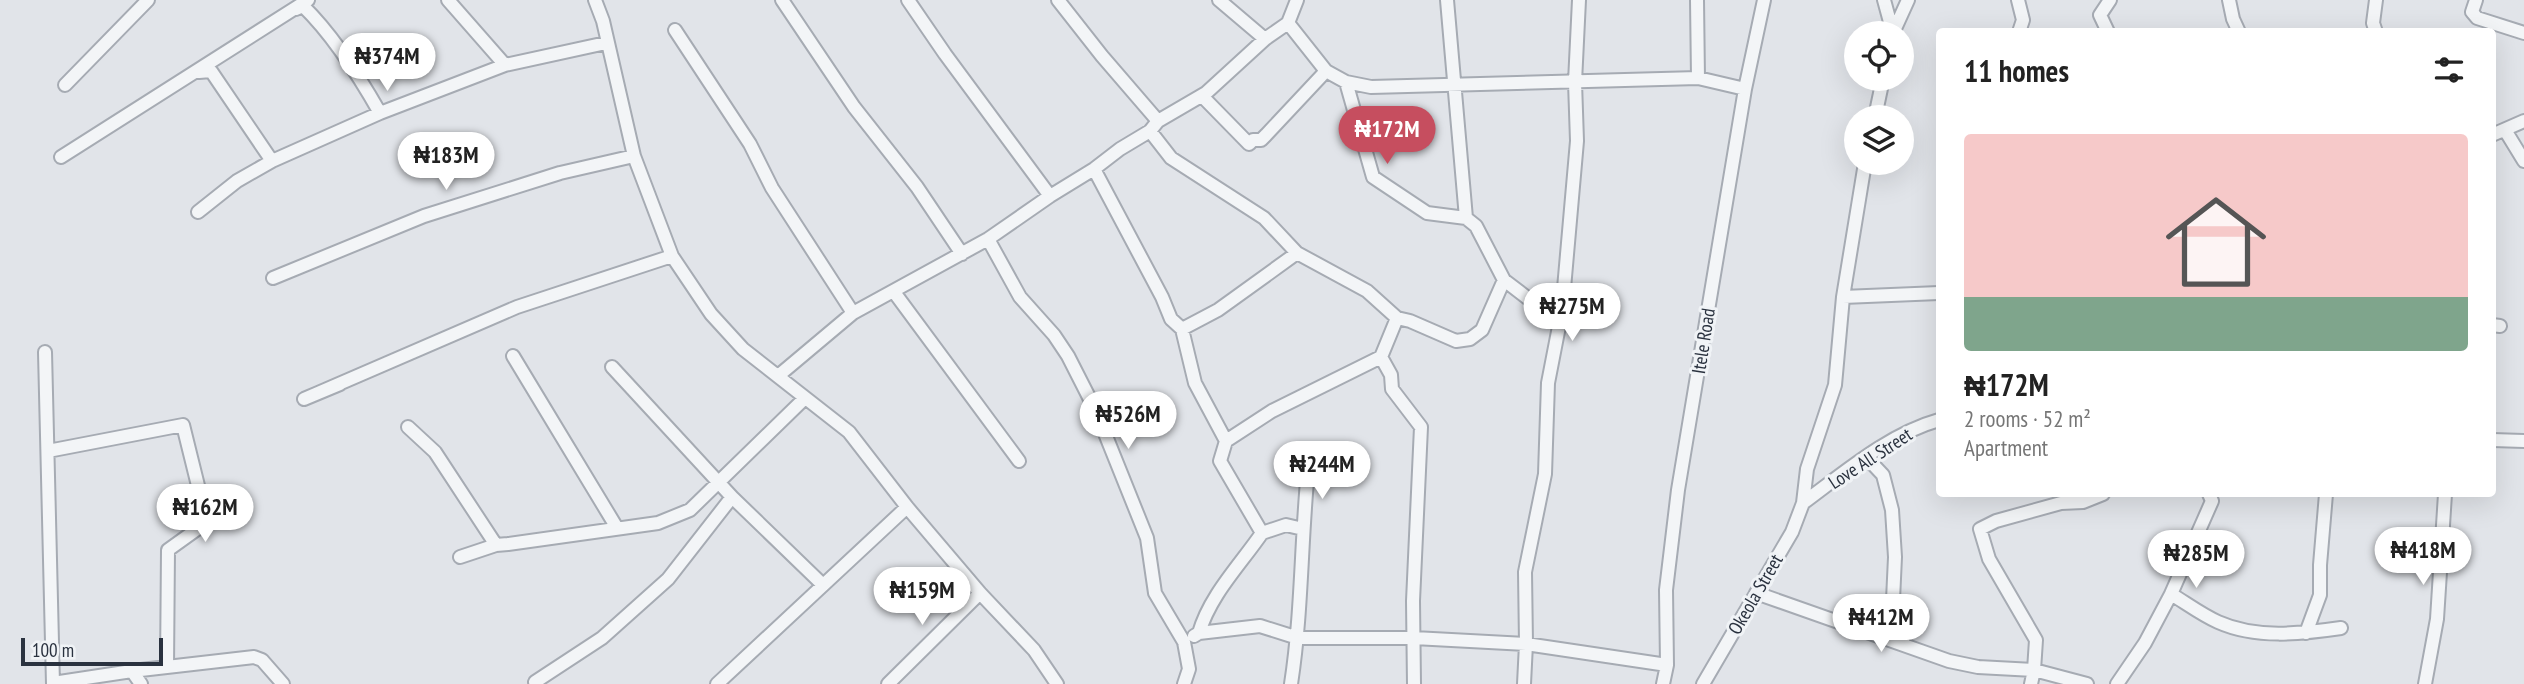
<!DOCTYPE html>
<html lang="en">
<head>
<meta charset="utf-8">
<style>
  :root { --surface:#fff; --page:#f2f2f2; --text:#222; --muted:#767676; --line:#e0e0e0; --accent:#c64e5f }
  body { margin:0; font-family:"PT Sans Narrow",sans-serif; background:var(--page); color:var(--text); height:100vh; display:flex; flex-direction:column; font-size:26px; white-space:nowrap }
  * { box-sizing:border-box; margin:0 }
  p { font-size:23px; color:var(--muted) }
  .icon { flex:none; width:38px; height:38px; fill:none; stroke:currentColor; stroke-width:2; stroke-linecap:round; stroke-linejoin:round }
  .map { position:relative; flex:1; overflow:hidden }
  .details { position:absolute; left:1936px; top:28px; width:560px; height:469px; display:flex; flex-direction:column; background:var(--surface); border-radius:7px; box-shadow:0 7px 28px #0002 }
  .details>* { flex:none }
  .buttons { position:absolute; left:1844px; top:21px; display:grid; gap:14px }
  .buttons a { display:grid; place-items:center; width:70px; height:70px; border-radius:50%; background:var(--surface); box-shadow:0 7px 28px #0002; font-size:35px }
  .scale { position:absolute; left:21px; bottom:18px; width:142px; box-sizing:border-box; padding-left:7px; border:4px solid #2a323f; border-top:0; font-size:19px; line-height:24px; white-space:nowrap; color:#2a323f; -webkit-text-stroke:5px #f0f3f6; paint-order:stroke }
  .price { position:absolute; translate:-50% -60px; padding:0 16px; border-radius:24px; background:#fff; color:#222; font-size:23px; line-height:46px; filter:drop-shadow(0 2px 4px #0008) }
  .price::after { content:''; position:absolute; left:50%; top:42px; width:21px; height:16px; margin-left:-10px; background:inherit; clip-path:polygon(0 0,100% 0,50% 100%) }
  .price.current { background:var(--accent); color:#fff }
  ul { padding:0; list-style:none }
  li { display:grid; align-content:center; gap:14px; height:371px; padding:0 28px }
  li+li { border-top:2px solid var(--line) }
  li span { display:grid; place-items:center; height:217px; border-radius:7px; color:#555 }
  li>.icon { margin-inline-start:auto }
  span .icon { width:126px; height:126px; fill:#fffc; stroke-width:1 }
  li b { font-size:30px }
  h2 { display:flex; justify-content:space-between; align-items:center; height:84px; padding:0 28px; font-size:30px }
  .map>svg:first-child { display:block }
  .lines { fill:none; stroke-linecap:round; stroke-linejoin:round }
  .minor-casing { stroke:#a6abb3; stroke-width:16 }
  .minor { stroke:#f3f5f7; stroke-width:12 }
  .labels { text-anchor:middle; dominant-baseline:central; stroke-width:6; stroke-linejoin:round; paint-order:stroke }
  .street-label { font-size:19px; fill:#2a323f; stroke:#f0f3f6 }
</style>
</head>
<body>
<div class="map">
<svg width="2524" height="684" viewBox="0 0 2524 684">
  <rect width="100%" height="100%" fill="#e1e4e9"/>
  <g class="lines">
    <defs>
      <path id="minor" d="M 448,0 L 505,65
        M 595,0 L 603,21 L 634,156 L 672,256 L 711,314 L 743,349 L 849,432 L 907,507 L 980,593 L 1034,650 L 1057,684
        M 782,0 L 854,107 L 917,187 L 962,254
        M 908,0 L 945,54 L 1050,196
        M 1058,0 L 1102,56 L 1158,121
        M 1219,0 L 1265,39
        M 1447,0 L 1466,218 L 1476,226 L 1504,280 L 1543,310 L 1562,311
        M 1697,0 L 1698,78
        M 1884,0 L 1893,33
        M 2018,0 L 2023,20 L 2019,32
        M 2229,0 L 2233,19 L 2239,32
        M 2476,0 L 2472,12 L 2477,18 L 2524,33
        M 296,9 L 303,6 C 334,36 359,76 380,113
        M 1288,23 L 1326,71 L 1346,82 L 1371,87 L 1698,78 L 1745,89
        M 675,30 L 750,144 L 772,188 L 853,313
        M 2108,32 L 2100,15 L 2110,0
        M 2376,32 L 2373,23 L 2376,0
        M 1893,33 L 1908,0
        M 199,72 L 211,71 L 272,161
        M 1346,82 L 1373,177 L 1427,213 L 1466,218
        M 65,85 L 148,0
        M 1206,93 L 1202,96 L 1249,144 L 1253,140 L 1261,140 L 1266,135 L 1326,71
        M 1875,117 L 1883,79
        M 2505,130 L 2524,161
        M 1150,131 L 1171,158 L 1264,218 L 1297,253 L 1367,291 L 1397,318 L 1410,321 L 1456,341 L 1470,339 L 1482,330 L 1504,280
        M 2492,135 L 2524,121
        M 61,157 L 308,0
        M 1094,169 L 1162,297 L 1171,319 L 1182,329 L 1195,383 L 1226,441 L 1220,461 L 1262,533 C 1240,565 1210,595 1199,633
        M 198,212 L 237,181 L 272,161 L 380,113 L 505,65 L 606,43
        M 988,239 L 1020,297 L 1054,335 L 1068,356 L 1096,411 L 1147,538 L 1155,593 L 1184,642 L 1189,669 L 1184,684
        M 273,278 L 424,216 L 560,173 L 634,156
        M 894,292 L 1019,461
        M 1843,297 L 1865,163
        M 2492,325 L 2500,326
        M 1182,329 L 1218,310 L 1297,253
        M 45,352 L 53,684
        M 513,356 L 617,528
        M 1381,357 L 1391,375 L 1392,389 L 1421,427 L 1413,601 L 1414,684
        M 778,376 L 853,313 L 988,239 L 1050,196 L 1094,169 L 1120,149 L 1150,131 L 1158,121 L 1206,93 L 1265,39 L 1288,23 L 1297,0
        M 340,384 L 304,399 L 517,307 L 672,256
        M 408,427 L 435,452 L 496,545 L 508,544 L 658,523 L 690,510 L 805,398
        M 2492,440 L 2524,441
        M 1226,441 L 1272,411 L 1381,357 L 1397,318
        M 48,451 L 183,425 L 207,522 L 168,550 L 167,667
        M 1866,457 L 1883,475 L 1892,510 L 1895,557 L 1893,600 L 1904,644
        M 732,497 L 823,585
        M 1803,503 C 1845,472 1889,434 1939,420
        M 1262,533 L 1286,525 L 1303,529
        M 460,557 L 496,545
        M 1756,593 L 1949,661 L 1978,667 L 2034,670 L 2031,684
        M 2171,594 L 2212,501 L 2209,494
        M 2306,633 L 2320,595 L 2320,565 L 2326,494
        M 1194,636 L 1199,633 L 1260,626 L 1298,638 L 1414,638 L 1526,644 L 1667,665
        M 132,671 L 141,684
        M 535,682 L 602,638 L 668,579 L 732,497 L 612,367
        M 53,683 L 132,671 L 254,657 L 262,660 L 283,684
        M 717,684 L 907,507
        M 888,684 L 980,593
        M 1291,684 C 1302,613 1301,541 1308,470
        M 1524,684 L 1526,644 L 1525,572 L 1545,474 L 1548,383 L 1562,311 L 1577,141 L 1575,82 L 1579,0
        M 1663,684 L 1667,665 L 1666,590 L 1678,490 L 1745,89 L 1764,0
        M 1703,684 L 1792,532 L 1803,503 L 1807,469 L 1835,385 L 1843,297 L 1939,293
        M 2087,684 L 2034,670 L 2036,640 L 1989,559 L 1980,529 L 1996,521 L 2061,503 L 2083,502 L 2103,494
        M 2117,684 L 2145,643 L 2171,594 C 2186,603 2202,615 2218,622 C 2256,639 2300,634 2341,628
        M 2425,684 L 2437,619 L 2445,494"/>
    </defs>
    <use href="#minor" class="minor-casing"/>
    <use href="#minor" class="minor"/>
  </g>
  <g class="labels">
    <g class="street-label">
      <text transform="translate(1703 341) rotate(-81)">Itele Road</text>
      <text transform="translate(1870 458) rotate(-33)">Love All Street</text>
      <text transform="translate(1755 594) rotate(-60)">Okeola Street</text>
    </g>
  </g>
</svg>
<div class="buttons">
<a><svg class="icon" aria-label="locate" viewBox="0 0 24 24"><circle cx="12" cy="12" r="6"/><path d="M12 2v4M12 18v4M2 12h4M18 12h4"/></svg></a>
<a><svg class="icon" aria-label="layers" viewBox="0 0 24 24"><path d="M12 4l9 5-9 5-9-5zM3 14l9 5 9-5"/></svg></a>
</div>
<div class="scale">100 m</div>
<b class="price" style="left:387px;top:93px">₦374M</b>
<b class="price current" style="left:1387px;top:166px">₦172M</b>
<b class="price" style="left:446px;top:192px">₦183M</b>
<b class="price" style="left:1572px;top:343px">₦275M</b>
<b class="price" style="left:1128px;top:451px">₦526M</b>
<b class="price" style="left:1322px;top:501px">₦244M</b>
<b class="price" style="left:205px;top:544px">₦162M</b>
<b class="price" style="left:2423px;top:587px">₦418M</b>
<b class="price" style="left:2196px;top:590px">₦285M</b>
<b class="price" style="left:922px;top:627px">₦159M</b>
<b class="price" style="left:1881px;top:654px">₦412M</b>
<section class="details">
<h2>11 homes<svg class="icon" aria-label="filters" viewBox="0 0 24 24"><path d="M4 7h16M4 17h16"/><circle cx="9" cy="7" r="2"/><circle cx="15" cy="17" r="2"/></svg></h2>
<ul>
<li><span style="background:linear-gradient(#f6c9c9 75%,#7fa58c 0)"><svg class="icon" aria-label="home" viewBox="0 0 24 24"><path d="M3 11l9-7 9 7M6 9v11h12V9"/></svg></span><div><b>₦172M</b><p>2 rooms · 52 m²</p><p>Apartment</p></div></li>
</ul>
</section>
</div>
</body>
</html>
